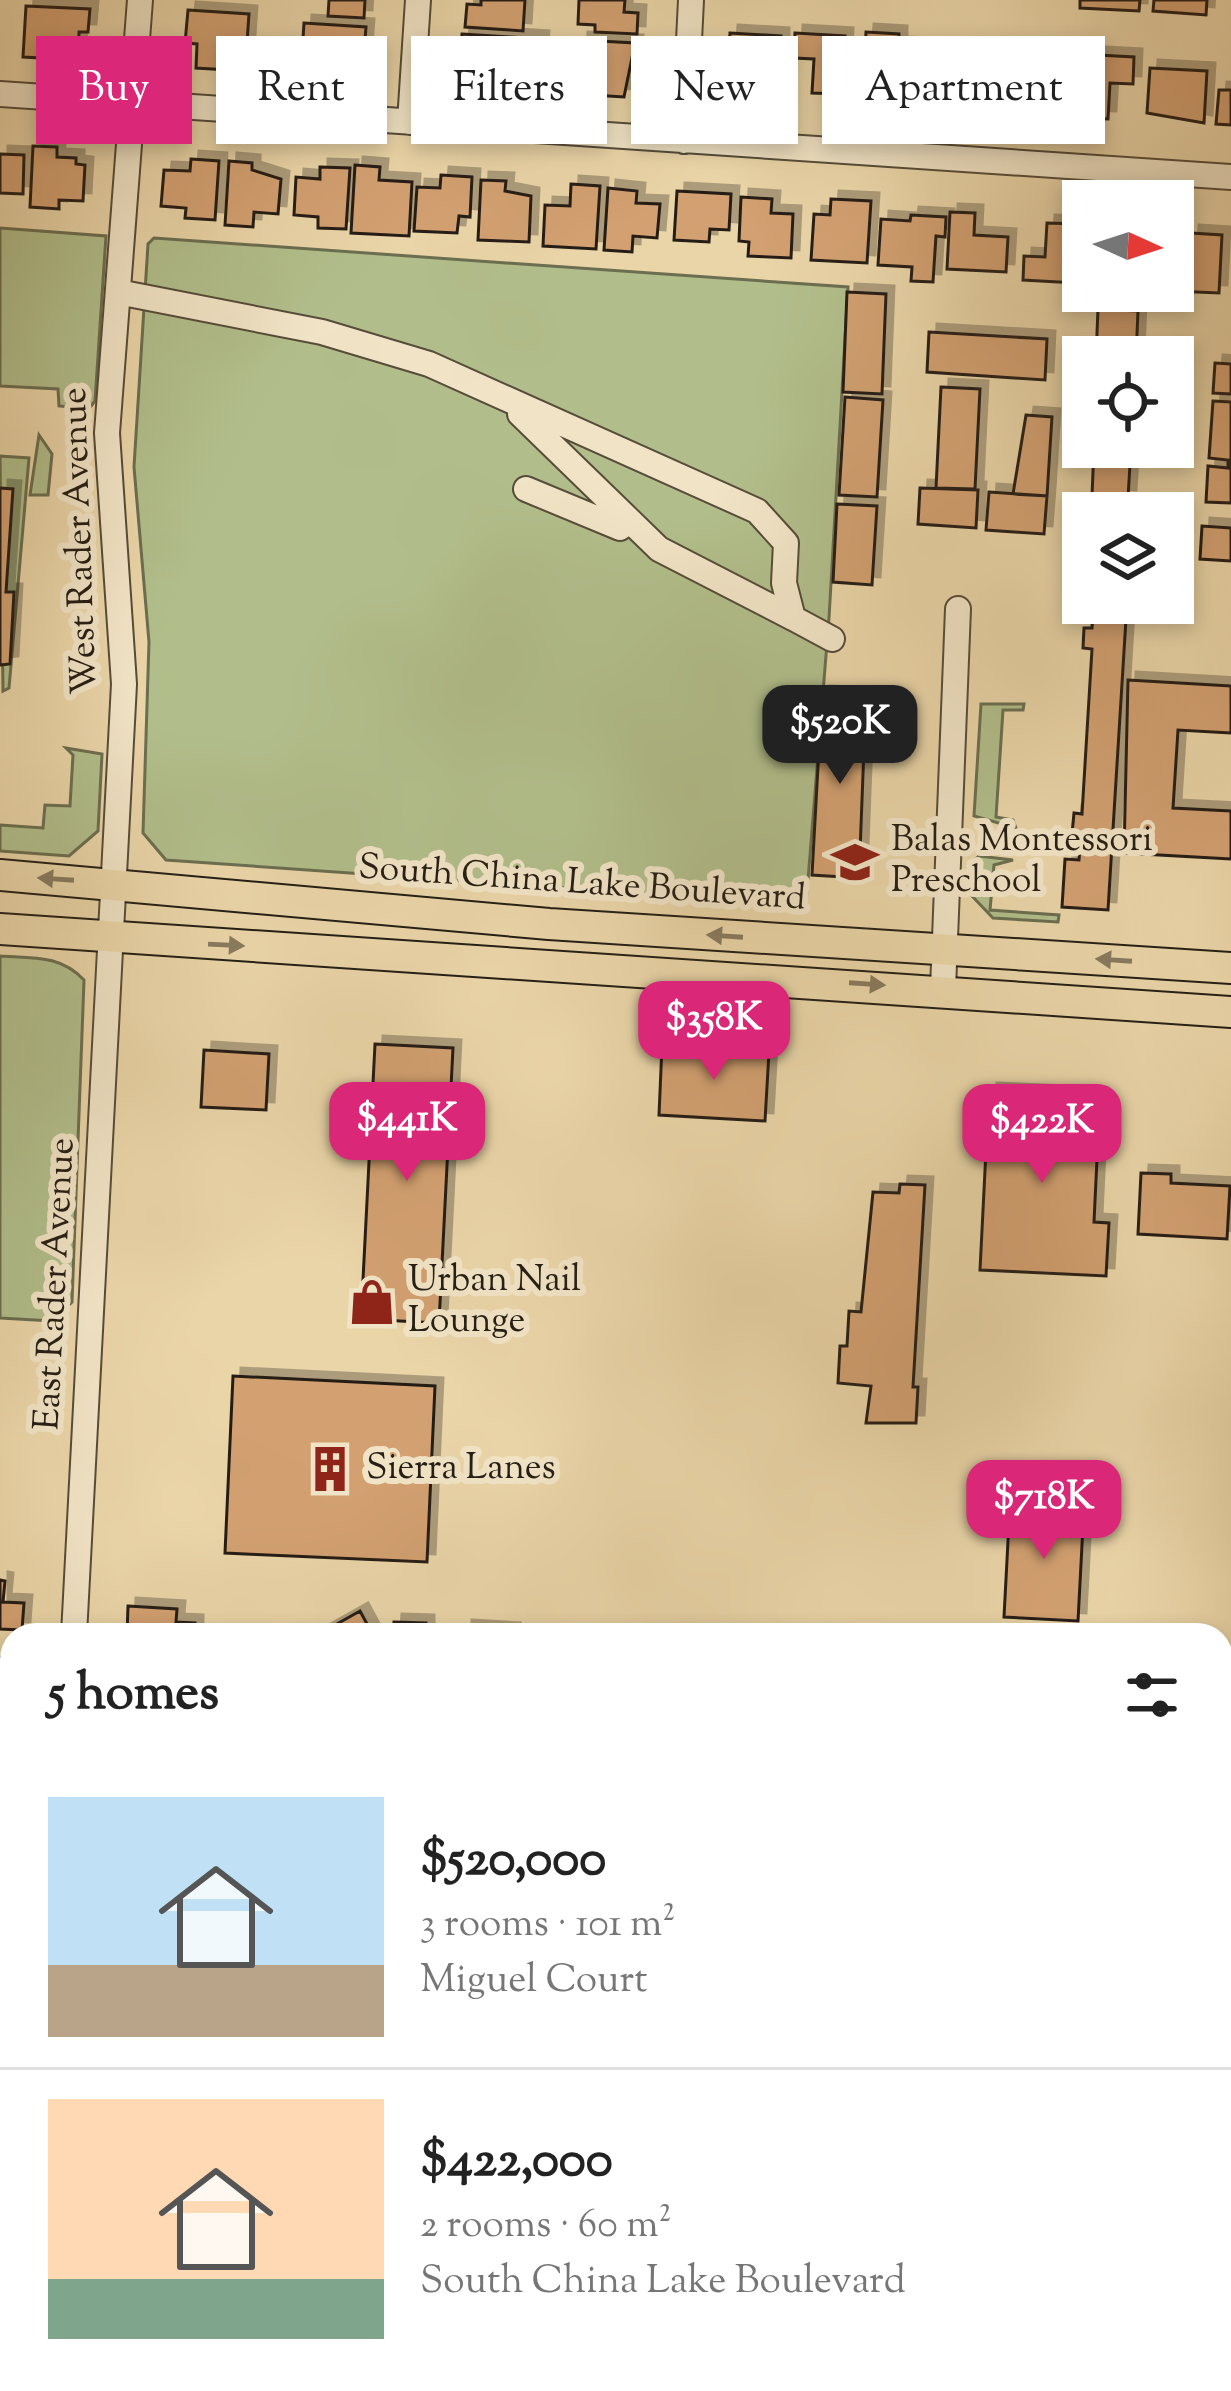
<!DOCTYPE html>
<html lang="en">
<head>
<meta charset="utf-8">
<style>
  :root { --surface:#fff; --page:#f6f6f6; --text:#222; --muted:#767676; --line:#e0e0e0; --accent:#db2777 }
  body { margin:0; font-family:"Sorts Mill Goudy",serif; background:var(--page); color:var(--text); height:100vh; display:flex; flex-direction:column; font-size:45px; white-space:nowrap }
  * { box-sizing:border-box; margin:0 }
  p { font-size:39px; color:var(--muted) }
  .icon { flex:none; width:66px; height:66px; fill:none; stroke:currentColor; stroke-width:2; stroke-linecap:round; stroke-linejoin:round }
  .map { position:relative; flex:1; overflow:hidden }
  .panel { position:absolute; left:0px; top:1623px; width:1233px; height:768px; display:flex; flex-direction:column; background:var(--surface); border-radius:36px 36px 0 0; box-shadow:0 6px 18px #0003 }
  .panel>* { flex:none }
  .guide { position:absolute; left:36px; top:36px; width:1161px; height:108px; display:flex; gap:24px }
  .needle { width:78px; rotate:93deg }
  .fabs { position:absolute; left:1062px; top:180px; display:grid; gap:24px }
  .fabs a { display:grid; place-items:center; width:132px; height:132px; border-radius:0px; background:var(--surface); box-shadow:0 6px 18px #0003; font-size:60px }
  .price { position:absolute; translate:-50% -102px; padding:0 27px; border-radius:24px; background:var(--accent); color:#fff; font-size:39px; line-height:78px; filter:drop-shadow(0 3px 6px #0008) }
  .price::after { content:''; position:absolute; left:50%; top:72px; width:36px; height:27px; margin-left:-18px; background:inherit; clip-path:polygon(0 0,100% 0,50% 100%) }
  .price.current { background:#222; color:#fff }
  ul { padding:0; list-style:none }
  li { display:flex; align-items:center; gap:36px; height:300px; padding:0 48px }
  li+li { border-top:3px solid var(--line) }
  li span { display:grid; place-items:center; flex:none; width:336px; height:240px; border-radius:0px; color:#555 }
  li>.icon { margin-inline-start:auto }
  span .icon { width:144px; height:144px; fill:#fffc; stroke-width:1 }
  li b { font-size:51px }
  h2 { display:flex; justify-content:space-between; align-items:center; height:144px; padding:0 48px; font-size:51px }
  .pill { padding:0 42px; border-radius:0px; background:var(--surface); box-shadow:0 6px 18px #0003; font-size:42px; line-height:108px }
  .pill.current { background:var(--accent); color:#fff }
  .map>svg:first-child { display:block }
  .green { fill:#b1be8b; stroke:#6b6e50; stroke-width:3 }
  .building { fill:#d2a071; stroke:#251e14; stroke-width:3; filter:url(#shadow) }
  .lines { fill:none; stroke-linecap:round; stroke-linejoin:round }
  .minor-casing { stroke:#564c39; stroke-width:28 }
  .major-casing { stroke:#251e14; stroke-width:34 }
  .minor { stroke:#f1e4c6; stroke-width:24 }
  .major { stroke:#ead5a8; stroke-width:30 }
  .oneway { fill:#887a5e }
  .labels { text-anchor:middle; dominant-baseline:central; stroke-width:12; stroke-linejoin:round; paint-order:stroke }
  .street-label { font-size:36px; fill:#251e14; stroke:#f1e4c6 }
  .poi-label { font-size:36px; fill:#251e14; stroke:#f1e4c6; text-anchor:start }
</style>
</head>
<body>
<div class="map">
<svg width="1231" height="2391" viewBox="0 0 1231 2391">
  <defs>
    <filter id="shadow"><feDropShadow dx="8" dy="-8" stdDeviation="0" flood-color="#0004"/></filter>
  </defs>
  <rect width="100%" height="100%" fill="#ead5a8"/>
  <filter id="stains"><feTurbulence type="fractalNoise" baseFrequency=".00167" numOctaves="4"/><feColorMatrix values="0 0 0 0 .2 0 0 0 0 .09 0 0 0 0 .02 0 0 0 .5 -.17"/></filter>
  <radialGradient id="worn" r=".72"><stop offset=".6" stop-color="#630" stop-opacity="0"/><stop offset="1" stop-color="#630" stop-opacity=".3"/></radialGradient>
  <path class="green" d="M 0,228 L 106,236 L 95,401 L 89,409 L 59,406 L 58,389 L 0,386 Z
    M 154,238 L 848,287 L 829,618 L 806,905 L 166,860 L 143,833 L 149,642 L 134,467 L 148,244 Z
    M 39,435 L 52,454 L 48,495 L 30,495 Z
    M 0,456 L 29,458 L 9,688 L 3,691 Z
    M 981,704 L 1024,704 L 1023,710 L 1003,710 L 996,817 L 1013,820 L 1016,828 L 974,816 Z
    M 66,748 L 102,754 L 98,831 L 69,856 L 0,851 L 0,825 L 43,828 L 45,805 L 70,806 L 73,755 Z
    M 979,856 L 1013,860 L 994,865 L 990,910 L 1059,915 L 1058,922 L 993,918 L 971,895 L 972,862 Z
    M 0,956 C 34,958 61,955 84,980 L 72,1302 L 52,1321 L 0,1318 Z"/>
  <path class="building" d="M 329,0 L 365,0 L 364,18 L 328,16 Z
    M 481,0 L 525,0 L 523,31 L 465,27 L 467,4 L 481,5 Z
    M 579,0 L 625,0 L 624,12 L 638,13 L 637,34 L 595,32 L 595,25 L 578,24 Z
    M 1080,0 L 1140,0 L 1139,11 L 1080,8 Z
    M 1154,0 L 1207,0 L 1206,15 L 1153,11 Z
    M 26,6 L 90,9 L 88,32 L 79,32 L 78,60 L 23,57 Z
    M 188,10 L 249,14 L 245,71 L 196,68 L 197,44 L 185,43 Z
    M 304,23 L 366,27 L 364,52 L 354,52 L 352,80 L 311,78 L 312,53 L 302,53 Z
    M 866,32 L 899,34 L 899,45 L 921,46 L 919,80 L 889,78 L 888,102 L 862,101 Z
    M 730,33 L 781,36 L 780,100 L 750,98 L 751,76 L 727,74 Z
    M 795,33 L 845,36 L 842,94 L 812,93 L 814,59 L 794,58 Z
    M 462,34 L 541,39 L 539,56 L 524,54 L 522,90 L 509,89 L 508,96 L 475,94 L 477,60 L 460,59 Z
    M 580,40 L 635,43 L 624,97 L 577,94 Z
    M 935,47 L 990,50 L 987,101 L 933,98 Z
    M 1013,52 L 1067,56 L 1064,95 L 1029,93 L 1028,114 L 1001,112 L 1003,85 L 1011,86 Z
    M 1079,54 L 1134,57 L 1133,84 L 1110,83 L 1108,119 L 1076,118 Z
    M 1150,68 L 1207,71 L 1204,123 L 1147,113 Z
    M 1219,90 L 1231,90 L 1231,125 L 1216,124 Z
    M 33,146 L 57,147 L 57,157 L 76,158 L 76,164 L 85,165 L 83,201 L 59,200 L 59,209 L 30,207 Z
    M 0,154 L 24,155 L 23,194 L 0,193 Z
    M 191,159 L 219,161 L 215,220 L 185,218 L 186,208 L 161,206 L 164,170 L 190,171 Z
    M 229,161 L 252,163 L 252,170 L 281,179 L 278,214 L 254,212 L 253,227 L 225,225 Z
    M 355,165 L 380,167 L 379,180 L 412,182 L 409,236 L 351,233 Z
    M 320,167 L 350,168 L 346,229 L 318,228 L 318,217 L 294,215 L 296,177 L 320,179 Z
    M 441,175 L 472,177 L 470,217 L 459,216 L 457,233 L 414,231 L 417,187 L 440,188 Z
    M 481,180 L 506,181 L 505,191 L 531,196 L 529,242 L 478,240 Z
    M 571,184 L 600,186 L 596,249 L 543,246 L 545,205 L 570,206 Z
    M 608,188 L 637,191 L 636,203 L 660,204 L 657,238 L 633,236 L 632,252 L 604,250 Z
    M 677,191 L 731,194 L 729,230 L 710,229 L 709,242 L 674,240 Z
    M 741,197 L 772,199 L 771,213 L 793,214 L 791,258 L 748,256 L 749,242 L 739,241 Z
    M 831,199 L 871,201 L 867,263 L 811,260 L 814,214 L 830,215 Z
    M 950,212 L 975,213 L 974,235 L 1008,237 L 1006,272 L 947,269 Z
    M 911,215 L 946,217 L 945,237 L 936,236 L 933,282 L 911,281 L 912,267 L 878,265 L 881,219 L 910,221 Z
    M 1047,223 L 1079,224 L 1076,283 L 1023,280 L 1024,256 L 1045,257 Z
    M 1191,233 L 1222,235 L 1219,293 L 1173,291 L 1173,266 L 1189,268 Z
    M 847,292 L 886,294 L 882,394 L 843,392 Z
    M 1098,309 L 1138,311 L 1136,357 L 1096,357 Z
    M 929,332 L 1047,339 L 1045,380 L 927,372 Z
    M 1215,363 L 1231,364 L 1231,394 L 1213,393 Z
    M 941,387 L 980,389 L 975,489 L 936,488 Z
    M 845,397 L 883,400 L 877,497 L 839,495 Z
    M 1213,401 L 1231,402 L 1231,503 L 1206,502 L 1208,466 L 1228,468 L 1228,460 L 1209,458 Z
    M 1026,415 L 1052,417 L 1047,496 L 1013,494 Z
    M 1094,447 L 1131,447 L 1128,498 L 1092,496 Z
    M 0,488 L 13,489 L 6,592 L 14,592 L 10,664 L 0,665 Z
    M 920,488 L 978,490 L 976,528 L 918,524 Z
    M 989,492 L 1047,496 L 1044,534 L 986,530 Z
    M 1091,503 L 1129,505 L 1128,513 L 1090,513 Z
    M 837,504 L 877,506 L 872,585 L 833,582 Z
    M 1202,526 L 1231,528 L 1231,561 L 1200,559 Z
    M 1093,616 L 1126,619 L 1108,910 L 1062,907 L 1065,859 L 1079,860 L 1081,835 L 1072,834 L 1074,813 L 1082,814 L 1092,649 L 1083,648 L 1084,628 L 1092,628 Z
    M 1128,680 L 1231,686 L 1231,733 L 1178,730 L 1173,808 L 1231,811 L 1231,859 L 1124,853 Z
    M 822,694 L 866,696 L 859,878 L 812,875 Z
    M 375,1044 L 453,1048 L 439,1323 L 361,1319 Z
    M 662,1046 L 769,1052 L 765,1121 L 659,1115 Z
    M 204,1050 L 269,1054 L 266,1110 L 201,1107 Z
    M 989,1091 L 1100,1096 L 1094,1222 L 1109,1223 L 1106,1276 L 980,1270 Z
    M 1141,1173 L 1171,1174 L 1171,1183 L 1230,1186 L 1227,1239 L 1138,1234 Z
    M 900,1184 L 925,1185 L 913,1387 L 918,1387 L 916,1423 L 866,1423 L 871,1386 L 838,1383 L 840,1346 L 847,1346 L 849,1311 L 861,1312 L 873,1192 L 899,1193 Z
    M 233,1376 L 435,1386 L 427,1562 L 225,1553 Z
    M 1010,1503 L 1084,1507 L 1078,1621 L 1004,1617 Z
    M 0,1580 L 5,1581 L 3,1602 L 24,1603 L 22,1630 L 0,1629 Z
    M 128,1606 L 177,1609 L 176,1622 L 195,1623 L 195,1635 L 127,1635 Z
    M 360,1611 L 373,1635 L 320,1635 L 319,1634 Z
    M 394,1622 L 426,1623 L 426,1635 L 393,1635 Z
    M 464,1628 L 512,1631 L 511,1635 L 464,1635 Z
    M 0,1657 L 12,1658 L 5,1709 L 0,1708 Z
    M 1221,1707 L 1231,1708 L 1231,1760 L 1221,1759 Z
    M 1221,1784 L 1231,1785 L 1231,1890 L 1221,1890 Z
    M 0,1799 L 12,1800 L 12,1835 L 0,1834 Z
    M 0,1866 L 12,1867 L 12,1892 L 0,1892 Z
    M 1221,1914 L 1231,1915 L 1231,2040 L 1221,2040 Z
    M 0,1939 L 10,1940 L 8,1975 L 0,1974 Z
    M 1221,2067 L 1231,2068 L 1231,2195 L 1221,2194 Z
    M 1221,2226 L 1231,2227 L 1231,2279 L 1221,2278 Z
    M 206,2379 L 241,2379 L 240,2391 L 206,2390 Z
    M 247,2379 L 297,2379 L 296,2389 L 246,2387 Z
    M 329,2379 L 378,2379 L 378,2391 L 328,2391 Z
    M 382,2379 L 434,2379 L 433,2391 L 381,2391 Z
    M 468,2379 L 518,2379 L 517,2391 L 480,2391 L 481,2382 Z
    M 524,2379 L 573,2379 L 572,2391 L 523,2391 Z
    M 604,2379 L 661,2379 L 661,2391 L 604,2391 Z
    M 723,2379 L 770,2379 L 769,2391 L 722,2391 Z
    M 840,2379 L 839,2391 L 792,2391 L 792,2380 Z
    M 876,2379 L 903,2379 L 903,2388 L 923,2391 L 876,2391 Z
    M 952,2379 L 978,2379 L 978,2391 L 931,2391 L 951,2391 Z
    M 1011,2379 L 1039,2379 L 1038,2391 L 1010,2391 Z
    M 1088,2380 L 1115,2382 L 1115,2391 L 1088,2391 Z"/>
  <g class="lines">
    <defs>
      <path id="minor" d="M 0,94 L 1231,177
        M 410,122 L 418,0
        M 684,141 L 691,0
        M 118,292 L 322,332 L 429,364 L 757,511 L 786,543 L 784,583 L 793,618 L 832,639
        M 520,414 L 659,549 L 793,618
        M 526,489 L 620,528
        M 943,989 L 958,609
        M 74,1635 L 124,684 L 107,433 L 140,0
        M 1221,1688 L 1231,1689
        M 0,1753 L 12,1754
        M 0,2256 L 12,2257
        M 1221,2335 L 1231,2336
        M 683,2391 L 684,2379"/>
      <path id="major" d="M 0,875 L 549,924 L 1231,968
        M 0,929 L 1231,1012"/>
    </defs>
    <use href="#minor" class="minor-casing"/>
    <use href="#major" class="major-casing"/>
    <use href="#minor" class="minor"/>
    <use href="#major" class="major"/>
  </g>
  <defs><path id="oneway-solid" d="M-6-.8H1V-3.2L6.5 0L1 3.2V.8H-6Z" transform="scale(3)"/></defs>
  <g class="oneway">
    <use href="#oneway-solid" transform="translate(56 879) rotate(-176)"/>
    <use href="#oneway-solid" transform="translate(725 936) rotate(-176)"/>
    <use href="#oneway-solid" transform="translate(226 945) rotate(3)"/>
    <use href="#oneway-solid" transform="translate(1114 960) rotate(-176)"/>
    <use href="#oneway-solid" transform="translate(867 984) rotate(4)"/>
  </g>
  <defs>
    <symbol id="school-bare" viewBox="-9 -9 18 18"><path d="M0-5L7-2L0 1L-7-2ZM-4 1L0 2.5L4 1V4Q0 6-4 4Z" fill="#8f2418" stroke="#f1e4c6" stroke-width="2.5" paint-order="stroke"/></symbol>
    <symbol id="shop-bare" viewBox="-9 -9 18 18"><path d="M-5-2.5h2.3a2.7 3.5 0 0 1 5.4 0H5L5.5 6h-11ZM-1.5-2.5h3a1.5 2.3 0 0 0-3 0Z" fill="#8f2418" stroke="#f1e4c6" stroke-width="2.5" paint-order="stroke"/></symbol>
    <symbol id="building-bare" viewBox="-9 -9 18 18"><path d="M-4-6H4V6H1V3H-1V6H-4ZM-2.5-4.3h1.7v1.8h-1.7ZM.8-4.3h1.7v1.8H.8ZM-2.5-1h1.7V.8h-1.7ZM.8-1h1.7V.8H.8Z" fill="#8f2418" stroke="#f1e4c6" stroke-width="2.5" paint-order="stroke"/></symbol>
  </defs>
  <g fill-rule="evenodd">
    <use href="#school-bare" x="822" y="829" width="66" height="66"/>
    <use href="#shop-bare" x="339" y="1269" width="66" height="66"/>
    <use href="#building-bare" x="297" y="1436" width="66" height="66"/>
  </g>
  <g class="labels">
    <g class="street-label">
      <text transform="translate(81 541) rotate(-92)">West Rader Avenue</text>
      <text transform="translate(582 884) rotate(4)">South China Lake Boulevard</text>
      <text transform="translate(56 1284) rotate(-87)">East Rader Avenue</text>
    </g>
    <g class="poi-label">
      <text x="891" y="841">Balas Montessori<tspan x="891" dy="41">Preschool</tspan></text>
      <text x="408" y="1281">Urban Nail<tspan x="408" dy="41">Lounge</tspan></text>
      <text x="366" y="1469">Sierra Lanes</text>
    </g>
  </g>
  <rect width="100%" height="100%" filter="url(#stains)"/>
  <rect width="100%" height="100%" fill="url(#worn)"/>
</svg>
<div class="fabs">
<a><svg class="needle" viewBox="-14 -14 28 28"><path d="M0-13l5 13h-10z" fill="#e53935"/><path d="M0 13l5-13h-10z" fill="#767676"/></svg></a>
<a><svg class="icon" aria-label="locate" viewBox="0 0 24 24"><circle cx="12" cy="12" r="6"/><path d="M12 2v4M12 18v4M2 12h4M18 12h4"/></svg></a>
<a><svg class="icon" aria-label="layers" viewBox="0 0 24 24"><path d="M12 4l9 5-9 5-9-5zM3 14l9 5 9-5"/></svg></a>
</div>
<b class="price current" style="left:840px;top:787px">$520K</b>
<b class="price" style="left:714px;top:1083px">$358K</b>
<b class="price" style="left:407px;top:1184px">$441K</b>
<b class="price" style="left:1042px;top:1186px">$422K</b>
<b class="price" style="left:1044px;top:1562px">$718K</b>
<div class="guide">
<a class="pill current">Buy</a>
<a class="pill">Rent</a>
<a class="pill">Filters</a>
<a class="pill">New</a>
<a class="pill">Apartment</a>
</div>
<section class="panel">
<h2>5 homes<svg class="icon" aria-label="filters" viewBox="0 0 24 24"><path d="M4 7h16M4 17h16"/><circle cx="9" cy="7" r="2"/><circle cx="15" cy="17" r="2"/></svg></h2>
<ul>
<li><span style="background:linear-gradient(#bfe0f5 70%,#b9a48a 0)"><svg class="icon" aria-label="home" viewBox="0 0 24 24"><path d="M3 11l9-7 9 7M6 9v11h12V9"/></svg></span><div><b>$520,000</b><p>3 rooms · 101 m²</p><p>Miguel Court</p></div></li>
<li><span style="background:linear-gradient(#ffd9b3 75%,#7fa58c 0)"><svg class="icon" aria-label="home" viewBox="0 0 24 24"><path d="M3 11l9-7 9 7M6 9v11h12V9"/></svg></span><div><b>$422,000</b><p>2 rooms · 60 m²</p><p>South China Lake Boulevard</p></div></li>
</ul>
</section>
</div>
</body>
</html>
